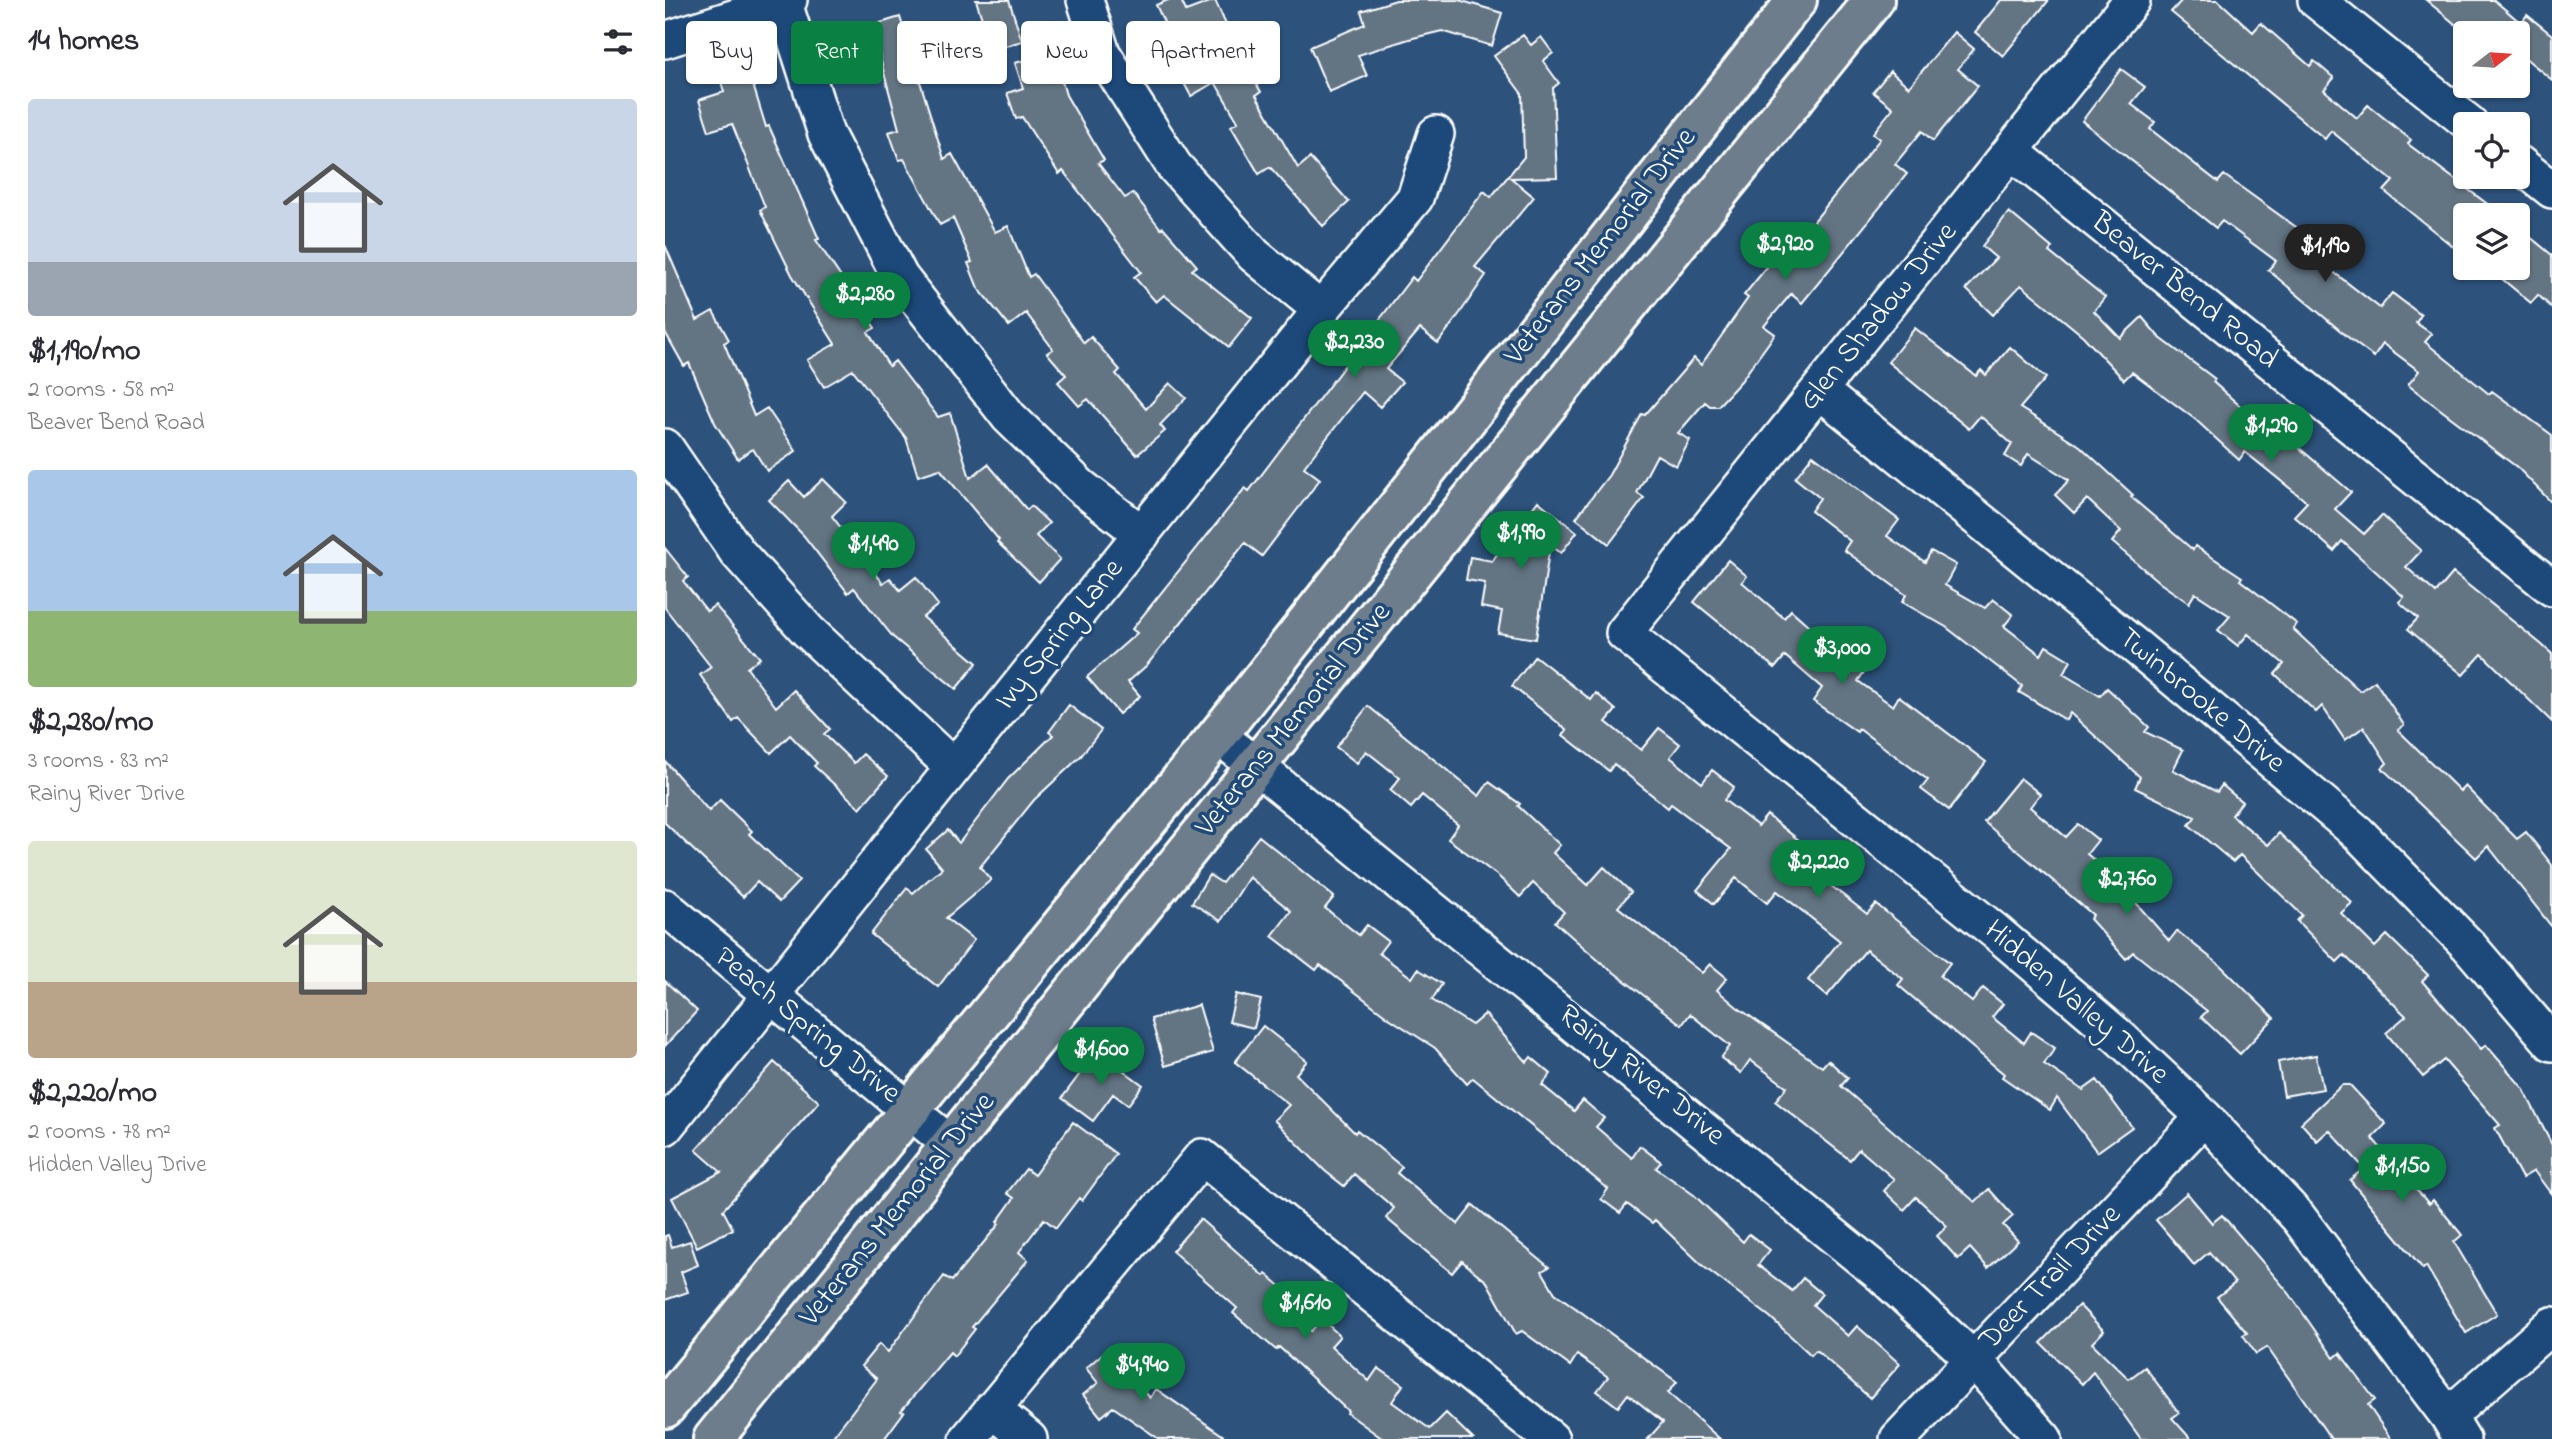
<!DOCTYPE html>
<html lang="en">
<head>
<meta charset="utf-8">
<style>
  :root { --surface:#fff; --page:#f2f2f3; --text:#2b2b33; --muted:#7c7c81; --accent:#0b8043 }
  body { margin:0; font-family:"Indie Flower",sans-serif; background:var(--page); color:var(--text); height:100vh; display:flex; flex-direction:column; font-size:26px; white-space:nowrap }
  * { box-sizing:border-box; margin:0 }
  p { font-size:23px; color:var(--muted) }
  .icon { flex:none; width:38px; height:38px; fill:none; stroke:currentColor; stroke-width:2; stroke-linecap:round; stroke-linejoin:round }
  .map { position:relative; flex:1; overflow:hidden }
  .panel { display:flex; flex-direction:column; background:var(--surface); width:665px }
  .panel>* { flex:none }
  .top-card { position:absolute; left:21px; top:21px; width:665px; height:63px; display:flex; gap:14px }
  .needle { width:46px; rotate:73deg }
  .fabs { position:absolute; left:1788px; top:21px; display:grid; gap:14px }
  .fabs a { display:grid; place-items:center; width:77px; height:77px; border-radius:7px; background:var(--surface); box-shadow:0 2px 5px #0004; font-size:35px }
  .price { position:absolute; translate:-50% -60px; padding:0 16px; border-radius:24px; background:var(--accent); color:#fff; font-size:23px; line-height:46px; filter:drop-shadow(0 2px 4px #0008) }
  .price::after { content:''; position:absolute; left:50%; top:42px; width:21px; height:16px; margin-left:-10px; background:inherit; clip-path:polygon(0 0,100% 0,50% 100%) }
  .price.selected { background:#222; color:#fff }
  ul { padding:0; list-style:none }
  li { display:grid; align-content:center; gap:14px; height:371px; padding:0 28px }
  li span { display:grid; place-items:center; height:217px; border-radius:7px; color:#555 }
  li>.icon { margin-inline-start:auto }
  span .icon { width:126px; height:126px; fill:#fffc; stroke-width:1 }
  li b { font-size:30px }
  h2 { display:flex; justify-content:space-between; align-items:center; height:84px; padding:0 28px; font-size:30px }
  .tag { padding:0 24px; border-radius:7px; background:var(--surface); box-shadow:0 2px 5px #0004; font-size:24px; line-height:63px }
  .tag.selected { background:var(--accent); color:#fff }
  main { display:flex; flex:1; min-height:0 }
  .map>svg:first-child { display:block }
  .building { fill:#647483; stroke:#fff; stroke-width:2 }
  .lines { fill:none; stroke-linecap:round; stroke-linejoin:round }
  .minor-casing { stroke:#fff; stroke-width:40 }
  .major-casing { stroke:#fff; stroke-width:44 }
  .minor { stroke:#1f4a7a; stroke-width:35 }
  .major { stroke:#6d7d8c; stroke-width:38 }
  .labels { text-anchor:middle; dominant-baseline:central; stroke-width:7; stroke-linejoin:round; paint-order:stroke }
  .street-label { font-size:30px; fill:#fff; stroke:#1f4a7a }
</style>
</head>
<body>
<main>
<section class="panel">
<h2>14 homes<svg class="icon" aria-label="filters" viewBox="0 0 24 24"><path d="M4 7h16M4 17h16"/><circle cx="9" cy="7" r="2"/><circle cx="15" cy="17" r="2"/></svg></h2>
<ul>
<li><span style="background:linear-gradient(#c9d6e8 75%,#9aa5b1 0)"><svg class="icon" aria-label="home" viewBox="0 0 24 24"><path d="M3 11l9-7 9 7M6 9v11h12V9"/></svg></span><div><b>$1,190/mo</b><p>2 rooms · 58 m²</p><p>Beaver Bend Road</p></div></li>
<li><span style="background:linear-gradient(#a9c7e8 65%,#8fb573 0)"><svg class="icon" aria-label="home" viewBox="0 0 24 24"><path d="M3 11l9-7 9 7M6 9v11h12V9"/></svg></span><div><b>$2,280/mo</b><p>3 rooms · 83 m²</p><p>Rainy River Drive</p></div></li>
<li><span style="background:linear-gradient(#dfe7d0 65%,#b9a48a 0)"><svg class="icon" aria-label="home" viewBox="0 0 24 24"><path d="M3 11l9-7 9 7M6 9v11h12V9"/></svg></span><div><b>$2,220/mo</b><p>2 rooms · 78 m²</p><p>Hidden Valley Drive</p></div></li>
</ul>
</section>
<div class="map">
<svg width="1887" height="1439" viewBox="0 0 1887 1439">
  <rect width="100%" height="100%" fill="#2d527c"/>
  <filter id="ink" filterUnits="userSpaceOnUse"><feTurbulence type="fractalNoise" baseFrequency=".0143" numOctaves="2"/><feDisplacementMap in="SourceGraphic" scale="14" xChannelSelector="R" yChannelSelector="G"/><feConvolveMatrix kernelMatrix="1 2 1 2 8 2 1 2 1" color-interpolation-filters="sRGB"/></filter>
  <g filter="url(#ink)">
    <path class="building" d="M 311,0 L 344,0 L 357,41 L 327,50 Z
      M 503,0 L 516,0 L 521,11 L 550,0 L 563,29 L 560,30 L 596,92 L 591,95 L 633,168 L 645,158 L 684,202 L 658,226 L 605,167 L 594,174 L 566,126 L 573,122 L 550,82 L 526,96 L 514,74 L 521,70 L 491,5 Z
      M 731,0 L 794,0 L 837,13 L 827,46 L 777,31 L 744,39 L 693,55 L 702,76 L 664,92 L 645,47 L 700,24 L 696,11 Z
      M 1336,0 L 1384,0 L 1338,56 L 1310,32 Z
      M 1517,0 L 1553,0 L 1588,32 L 1596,23 L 1645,66 L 1649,61 L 1669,78 L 1659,90 L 1692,118 L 1703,105 L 1746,140 L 1743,144 L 1837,215 L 1801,215 L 1801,257 L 1719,191 L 1728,181 L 1666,131 L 1660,139 L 1506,12 Z
      M 1761,0 L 1829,0 L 1856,23 L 1862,15 L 1887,35 L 1887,80 L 1853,52 L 1853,33 L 1801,33 Z
      M 235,17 L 279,159 L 287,154 L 330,232 L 343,226 L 364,277 L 369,274 L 419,343 L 426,337 L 455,370 L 451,374 L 481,409 L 505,383 L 521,398 L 495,425 L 500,431 L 472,455 L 423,399 L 414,406 L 393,382 L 401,375 L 382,353 L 388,349 L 361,313 L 344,326 L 313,288 L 303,263 L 307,262 L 288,218 L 275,225 L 239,159 L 234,160 L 224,132 L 234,129 L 213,50 L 194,56 L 186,32 Z
      M 1289,32 L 1309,49 L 1293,69 L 1313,86 L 1268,141 L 1257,131 L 1230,164 L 1242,174 L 1137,303 L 1126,294 L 1099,326 L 1110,334 L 1076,381 L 1053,406 L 1045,406 L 1040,402 L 1013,433 L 1025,440 L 1011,466 L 992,455 L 972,493 L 979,498 L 944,544 L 911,518 L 944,475 L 977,414 L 980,415 L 1029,358 L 1036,365 L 1083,298 L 1079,295 L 1115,251 L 1121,256 L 1215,139 L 1208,133 L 1228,108 L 1208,92 L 1225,71 L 1244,87 Z
      M 858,35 L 866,45 L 876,37 L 888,53 L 878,61 L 894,83 L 888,88 L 892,177 L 846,178 L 869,197 L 810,267 L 821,275 L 795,313 L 773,343 L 755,329 L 721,369 L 737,382 L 715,407 L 698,392 L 639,467 L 655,479 L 635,506 L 597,556 L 580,543 L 482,665 L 463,682 L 475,696 L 454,714 L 422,677 L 472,633 L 467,629 L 580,488 L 584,491 L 747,277 L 751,281 L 819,191 L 826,197 L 859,157 L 857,94 L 829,56 Z
      M 388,52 L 401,95 L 439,160 L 433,163 L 460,198 L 468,193 L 496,229 L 498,227 L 532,266 L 527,270 L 587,318 L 564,347 L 499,295 L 491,302 L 469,277 L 476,272 L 398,171 L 394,174 L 357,117 L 351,119 L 342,93 L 358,88 L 350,63 Z
      M 81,62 L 101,127 L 104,126 L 154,239 L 151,240 L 210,328 L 203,332 L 224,366 L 230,361 L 273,417 L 285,413 L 305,478 L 323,464 L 362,510 L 366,506 L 384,523 L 371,536 L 395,559 L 374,582 L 332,542 L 334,540 L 275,469 L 253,476 L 241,438 L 188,370 L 159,387 L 142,360 L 170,344 L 127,275 L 95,210 L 100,207 L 67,124 L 44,131 L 34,100 L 59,92 L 53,71 Z
      M 1456,69 L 1480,87 L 1466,104 L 1490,122 L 1485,129 L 1553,182 L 1559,175 L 1645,237 L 1653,227 L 1669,240 L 1653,260 L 1715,308 L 1727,293 L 1756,315 L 1751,323 L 1767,334 L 1760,342 L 1824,394 L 1827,391 L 1887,435 L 1887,503 L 1853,468 L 1743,385 L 1754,371 L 1718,344 L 1709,357 L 1690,343 L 1603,270 L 1611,261 L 1557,221 L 1551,228 L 1417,121 Z
      M 1344,212 L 1387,248 L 1384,252 L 1440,297 L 1429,311 L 1455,338 L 1477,317 L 1494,337 L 1550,379 L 1548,382 L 1608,435 L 1612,429 L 1686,492 L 1670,509 L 1699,534 L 1717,515 L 1756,551 L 1741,567 L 1771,593 L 1788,573 L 1876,644 L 1887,654 L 1887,722 L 1817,654 L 1798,675 L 1743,629 L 1753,618 L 1734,602 L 1739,597 L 1677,541 L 1669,551 L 1629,516 L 1642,502 L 1580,452 L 1574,460 L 1531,420 L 1467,372 L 1459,380 L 1418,336 L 1356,285 L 1328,315 L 1301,289 L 1331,258 L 1317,246 Z
      M 1853,227 L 1887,255 L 1887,308 L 1873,295 L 1866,303 L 1824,268 L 1853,268 Z
      M 0,245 L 32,320 L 48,311 L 64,340 L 59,343 L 89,416 L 102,408 L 131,451 L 102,471 L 88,449 L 73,459 L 50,423 L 24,363 L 19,366 L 0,332 Z
      M 1250,328 L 1311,376 L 1316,370 L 1321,375 L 1345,347 L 1381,378 L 1355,408 L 1415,446 L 1468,495 L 1466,497 L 1528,550 L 1530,546 L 1577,577 L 1575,580 L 1632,624 L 1628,629 L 1695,691 L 1710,681 L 1739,725 L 1733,730 L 1795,791 L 1800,786 L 1852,839 L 1861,832 L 1887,865 L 1887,927 L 1823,846 L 1811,858 L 1717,768 L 1722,763 L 1699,727 L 1680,740 L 1657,706 L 1651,712 L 1610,674 L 1619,664 L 1583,634 L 1573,646 L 1553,630 L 1565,616 L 1530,593 L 1524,603 L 1495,583 L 1447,542 L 1456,531 L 1422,499 L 1409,513 L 1390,495 L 1404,480 L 1363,454 L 1356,466 L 1340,456 L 1347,444 L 1315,416 L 1304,429 L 1223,362 Z
      M 1148,455 L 1234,520 L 1222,536 L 1260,562 L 1266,551 L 1291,565 L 1280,585 L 1320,608 L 1328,599 L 1348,615 L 1339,626 L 1376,655 L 1381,646 L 1406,661 L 1398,674 L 1435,696 L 1442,688 L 1484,727 L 1480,732 L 1518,750 L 1508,770 L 1552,792 L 1557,785 L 1577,802 L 1567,815 L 1603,845 L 1614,833 L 1687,903 L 1676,913 L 1710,947 L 1722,935 L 1763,975 L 1757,981 L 1816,1049 L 1821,1045 L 1858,1088 L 1887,1145 L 1887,1195 L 1869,1171 L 1857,1178 L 1830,1128 L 1835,1125 L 1779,1060 L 1758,1077 L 1721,1033 L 1741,1016 L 1679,955 L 1672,962 L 1632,921 L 1637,915 L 1575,855 L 1568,862 L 1524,825 L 1530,817 L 1470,788 L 1475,777 L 1405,713 L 1401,720 L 1354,692 L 1357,686 L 1281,627 L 1237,602 L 1241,595 L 1179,550 L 1185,541 L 1146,511 L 1155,498 L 1130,478 Z
      M 158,479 L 181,502 L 167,516 L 218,583 L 225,578 L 235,590 L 251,577 L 273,605 L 258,617 L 312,663 L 291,689 L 228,637 L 189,588 L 183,593 L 139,536 L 104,500 L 124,481 L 139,497 Z
      M 873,501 L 912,532 L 896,553 L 885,545 L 871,639 L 833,633 L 837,611 L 816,607 L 820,583 L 801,580 L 805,557 L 827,561 Z
      M 0,548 L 23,577 L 18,581 L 42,611 L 50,605 L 95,658 L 82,668 L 111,707 L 129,690 L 165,729 L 159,734 L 189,763 L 198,754 L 223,776 L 195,808 L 149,766 L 152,763 L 125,735 L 106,753 L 73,718 L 68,722 L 35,675 L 46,667 L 0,608 Z
      M 1063,560 L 1082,576 L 1077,582 L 1119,618 L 1126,610 L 1179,657 L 1180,655 L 1201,669 L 1193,681 L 1228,706 L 1234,696 L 1321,762 L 1284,810 L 1256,789 L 1263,780 L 1194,729 L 1192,732 L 1148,701 L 1157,688 L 1120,656 L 1110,668 L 1029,602 Z
      M 870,656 L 926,700 L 931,693 L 951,710 L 941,722 L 976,750 L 994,728 L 1015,744 L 1005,757 L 1037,783 L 1047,770 L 1069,787 L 1059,800 L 1093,826 L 1102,815 L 1174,872 L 1165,885 L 1202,914 L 1211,904 L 1285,963 L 1275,976 L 1307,1002 L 1318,988 L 1338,1004 L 1327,1017 L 1359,1043 L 1366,1032 L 1390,1048 L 1379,1064 L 1418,1090 L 1432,1080 L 1467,1127 L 1432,1152 L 1392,1098 L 1385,1110 L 1337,1077 L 1339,1074 L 1233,985 L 1238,979 L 1201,950 L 1162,996 L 1143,980 L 1175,941 L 1112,891 L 1102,903 L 1071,878 L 1049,904 L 1032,890 L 1066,849 L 1006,804 L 1003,808 L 949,764 L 944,771 L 898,735 L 902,730 L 847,686 Z
      M 404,705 L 436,730 L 416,756 L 369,800 L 315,867 L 326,880 L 281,918 L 309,940 L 273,987 L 206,934 L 242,888 L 248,893 L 277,868 L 261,849 L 283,830 L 294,843 L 343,779 L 388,735 L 384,732 Z
      M 703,706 L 814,796 L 824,782 L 855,804 L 853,806 L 895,845 L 888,853 L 923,885 L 939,867 L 966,892 L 953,907 L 1037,973 L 1045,964 L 1062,978 L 1052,990 L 1072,1007 L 1157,1067 L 1163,1060 L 1183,1078 L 1176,1086 L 1310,1202 L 1324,1189 L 1348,1216 L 1338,1225 L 1353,1241 L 1323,1268 L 1305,1248 L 1293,1259 L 1272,1236 L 1282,1226 L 1251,1197 L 1239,1210 L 1219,1191 L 1229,1179 L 1194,1149 L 1185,1160 L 1110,1101 L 1122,1087 L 1085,1060 L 1076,1073 L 1056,1058 L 1065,1046 L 1025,1014 L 1017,1025 L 933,960 L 890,922 L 899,912 L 868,883 L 855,897 L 833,876 L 783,839 L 793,825 L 757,795 L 746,808 L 725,790 L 735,778 L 701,751 L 692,763 L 671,747 Z
      M 0,761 L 44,811 L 55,800 L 87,831 L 84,834 L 134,881 L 114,902 L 92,882 L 78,897 L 0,823 Z
      M 1355,778 L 1375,794 L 1365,807 L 1401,837 L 1413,824 L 1433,840 L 1422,854 L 1446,874 L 1504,941 L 1512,931 L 1556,966 L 1609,1018 L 1575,1054 L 1536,1017 L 1542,1011 L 1468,952 L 1461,959 L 1425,919 L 1428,915 L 1319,822 Z
      M 594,836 L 669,897 L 660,908 L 694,935 L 702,925 L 723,941 L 714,953 L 747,978 L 753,969 L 777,984 L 767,1000 L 807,1025 L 820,1014 L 862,1062 L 866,1057 L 886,1074 L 877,1085 L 909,1111 L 918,1100 L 939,1118 L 931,1127 L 967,1158 L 975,1146 L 996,1162 L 991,1168 L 1029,1195 L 1078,1242 L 1084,1234 L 1105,1250 L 1093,1265 L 1127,1291 L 1138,1278 L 1157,1294 L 1148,1305 L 1183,1336 L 1192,1326 L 1235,1364 L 1205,1398 L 1151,1350 L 1146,1355 L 1105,1317 L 1039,1267 L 990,1220 L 987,1223 L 962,1204 L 955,1213 L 936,1199 L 943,1189 L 808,1078 L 802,1084 L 770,1048 L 724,1018 L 655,965 L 651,970 L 607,936 L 626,911 L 584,877 L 556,921 L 527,903 L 544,875 L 557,883 Z
      M 0,981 L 32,1011 L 0,1046 Z
      M 571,994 L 596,1000 L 589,1028 L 564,1022 Z
      M 534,1005 L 548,1052 L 500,1066 L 486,1019 Z
      M 598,1026 L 642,1061 L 631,1074 L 690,1133 L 692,1130 L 737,1167 L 732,1173 L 793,1224 L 808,1205 L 884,1267 L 877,1271 L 890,1293 L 1012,1382 L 1003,1393 L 1055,1439 L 983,1439 L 998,1422 L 963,1394 L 953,1407 L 932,1391 L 943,1377 L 912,1355 L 905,1366 L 857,1331 L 851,1334 L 822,1282 L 797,1261 L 787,1273 L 721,1218 L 729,1208 L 689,1174 L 679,1186 L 660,1171 L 609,1120 L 624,1105 L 570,1062 Z
      M 432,1051 L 478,1085 L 463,1105 L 448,1094 L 428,1121 L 397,1098 Z
      M 1651,1055 L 1658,1089 L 1619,1096 L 1613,1062 Z
      M 109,1062 L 154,1102 L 58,1210 L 68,1229 L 32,1247 L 7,1198 L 56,1172 L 31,1150 Z
      M 1677,1085 L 1685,1085 L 1721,1124 L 1707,1138 L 1764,1204 L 1768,1200 L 1797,1235 L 1789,1242 L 1832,1314 L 1801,1333 L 1761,1266 L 1758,1269 L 1685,1180 L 1699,1168 L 1664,1130 L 1652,1141 L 1636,1123 Z
      M 408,1122 L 451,1154 L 417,1201 L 414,1198 L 391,1228 L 379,1219 L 354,1252 L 363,1260 L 307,1327 L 310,1329 L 289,1356 L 285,1352 L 236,1411 L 239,1412 L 219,1439 L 166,1439 L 212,1379 L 196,1366 L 214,1344 L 223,1352 L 279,1276 L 287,1281 L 334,1224 L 332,1222 L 349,1198 L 342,1193 L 361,1169 L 369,1175 Z
      M 1522,1193 L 1547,1223 L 1557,1215 L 1624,1293 L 1669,1358 L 1675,1353 L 1710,1400 L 1703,1405 L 1726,1439 L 1666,1439 L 1602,1347 L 1591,1354 L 1578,1335 L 1582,1333 L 1552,1297 L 1570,1283 L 1544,1252 L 1529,1265 L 1491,1220 Z
      M 535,1219 L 599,1276 L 601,1274 L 618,1288 L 609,1298 L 646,1331 L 657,1319 L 675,1336 L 666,1346 L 704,1381 L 713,1368 L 738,1385 L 727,1402 L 765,1429 L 781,1413 L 808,1439 L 718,1439 L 682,1413 L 683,1411 L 614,1347 L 611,1350 L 568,1313 L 572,1308 L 507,1251 Z
      M 3,1235 L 7,1247 L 25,1241 L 33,1265 L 16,1272 L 23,1292 L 0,1300 L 0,1236 Z
      M 1414,1305 L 1439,1331 L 1427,1343 L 1464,1379 L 1480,1367 L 1514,1413 L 1507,1418 L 1526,1439 L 1476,1439 L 1428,1372 L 1417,1384 L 1376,1343 Z
      M 444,1348 L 485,1398 L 491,1389 L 563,1439 L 494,1439 L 448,1407 L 436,1417 L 418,1395 L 433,1383 L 421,1368 Z"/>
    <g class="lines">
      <defs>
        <path id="minor" d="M 118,0 L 161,134 L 235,277 L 344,417 L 415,486 L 477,534
          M 420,0 L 437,53 L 509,166 L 589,255 L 656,310
          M 1467,0 L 959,633 L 1331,932 L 1453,1036 L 1539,1117 L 1633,1217 L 1783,1416 L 1797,1439
          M 1651,0 L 1805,124
          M 0,40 L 124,0
          M 1347,152 L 1887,588
          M 1853,163 L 1887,190
          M 1155,391 L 1475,650 L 1693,833 L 1804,946 L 1887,1043
          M 0,447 L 72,552 L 143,631 L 288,767
          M 553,735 L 1218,1276 L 1309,1360 L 1379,1439
          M 0,907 L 285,1144
          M 0,1127 L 656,310 L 750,198 L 771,134
          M 327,1409 L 364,1439
          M 1783,1416 L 1887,1325
          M 303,1439 L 537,1157 L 886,1439
          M 1233,1439 L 1539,1117"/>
        <path id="major" d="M 0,1408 L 553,735 L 1132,0
          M 48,1439 L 1209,0"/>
      </defs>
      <use href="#minor" class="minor-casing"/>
      <use href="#major" class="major-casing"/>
      <use href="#minor" class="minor"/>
      <use href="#major" class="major"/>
    </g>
  </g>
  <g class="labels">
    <g class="street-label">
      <text transform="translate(936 247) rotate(-52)">Veterans Memorial Drive</text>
      <text transform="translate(1519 291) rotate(39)">Beaver Bend Road</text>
      <text transform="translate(1214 317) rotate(-51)">Glen Shadow Drive</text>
      <text transform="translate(395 635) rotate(-51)">Ivy Spring Lane</text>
      <text transform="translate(1536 701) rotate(40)">Twinbrooke Drive</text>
      <text transform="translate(629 720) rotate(-51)">Veterans Memorial Drive</text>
      <text transform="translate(1411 1003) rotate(41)">Hidden Valley Drive</text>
      <text transform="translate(142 1026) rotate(39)">Peach Spring Drive</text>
      <text transform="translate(976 1076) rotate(39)">Rainy River Drive</text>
      <text transform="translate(233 1210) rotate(-51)">Veterans Memorial Drive</text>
      <text transform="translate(1386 1278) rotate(-46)">Deer Trail Drive</text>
    </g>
  </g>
</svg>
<div class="fabs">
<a><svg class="needle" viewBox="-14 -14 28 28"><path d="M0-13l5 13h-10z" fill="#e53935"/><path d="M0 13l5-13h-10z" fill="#7c7c81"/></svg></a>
<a><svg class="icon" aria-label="locate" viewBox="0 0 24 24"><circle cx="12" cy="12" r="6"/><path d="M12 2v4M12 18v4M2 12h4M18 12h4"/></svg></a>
<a><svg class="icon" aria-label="layers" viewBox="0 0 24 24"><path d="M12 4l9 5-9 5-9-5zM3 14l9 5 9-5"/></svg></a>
</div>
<b class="price" style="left:1120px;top:282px">$2,920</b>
<b class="price selected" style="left:1660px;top:284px">$1,190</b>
<b class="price" style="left:200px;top:332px">$2,280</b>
<b class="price" style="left:689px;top:380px">$2,230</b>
<b class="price" style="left:1606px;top:464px">$1,290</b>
<b class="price" style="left:856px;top:571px">$1,990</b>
<b class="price" style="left:208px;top:582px">$1,490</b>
<b class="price" style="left:1177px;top:686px">$3,000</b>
<b class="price" style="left:1153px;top:900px">$2,220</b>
<b class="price" style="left:1462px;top:917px">$2,760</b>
<b class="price" style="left:436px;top:1087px">$1,600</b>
<b class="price" style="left:1737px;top:1204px">$1,150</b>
<b class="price" style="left:640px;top:1341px">$1,610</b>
<b class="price" style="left:477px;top:1403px">$4,940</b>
<div class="top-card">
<a class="tag">Buy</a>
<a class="tag selected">Rent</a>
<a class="tag">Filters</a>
<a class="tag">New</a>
<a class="tag">Apartment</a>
</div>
</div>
</main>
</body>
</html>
